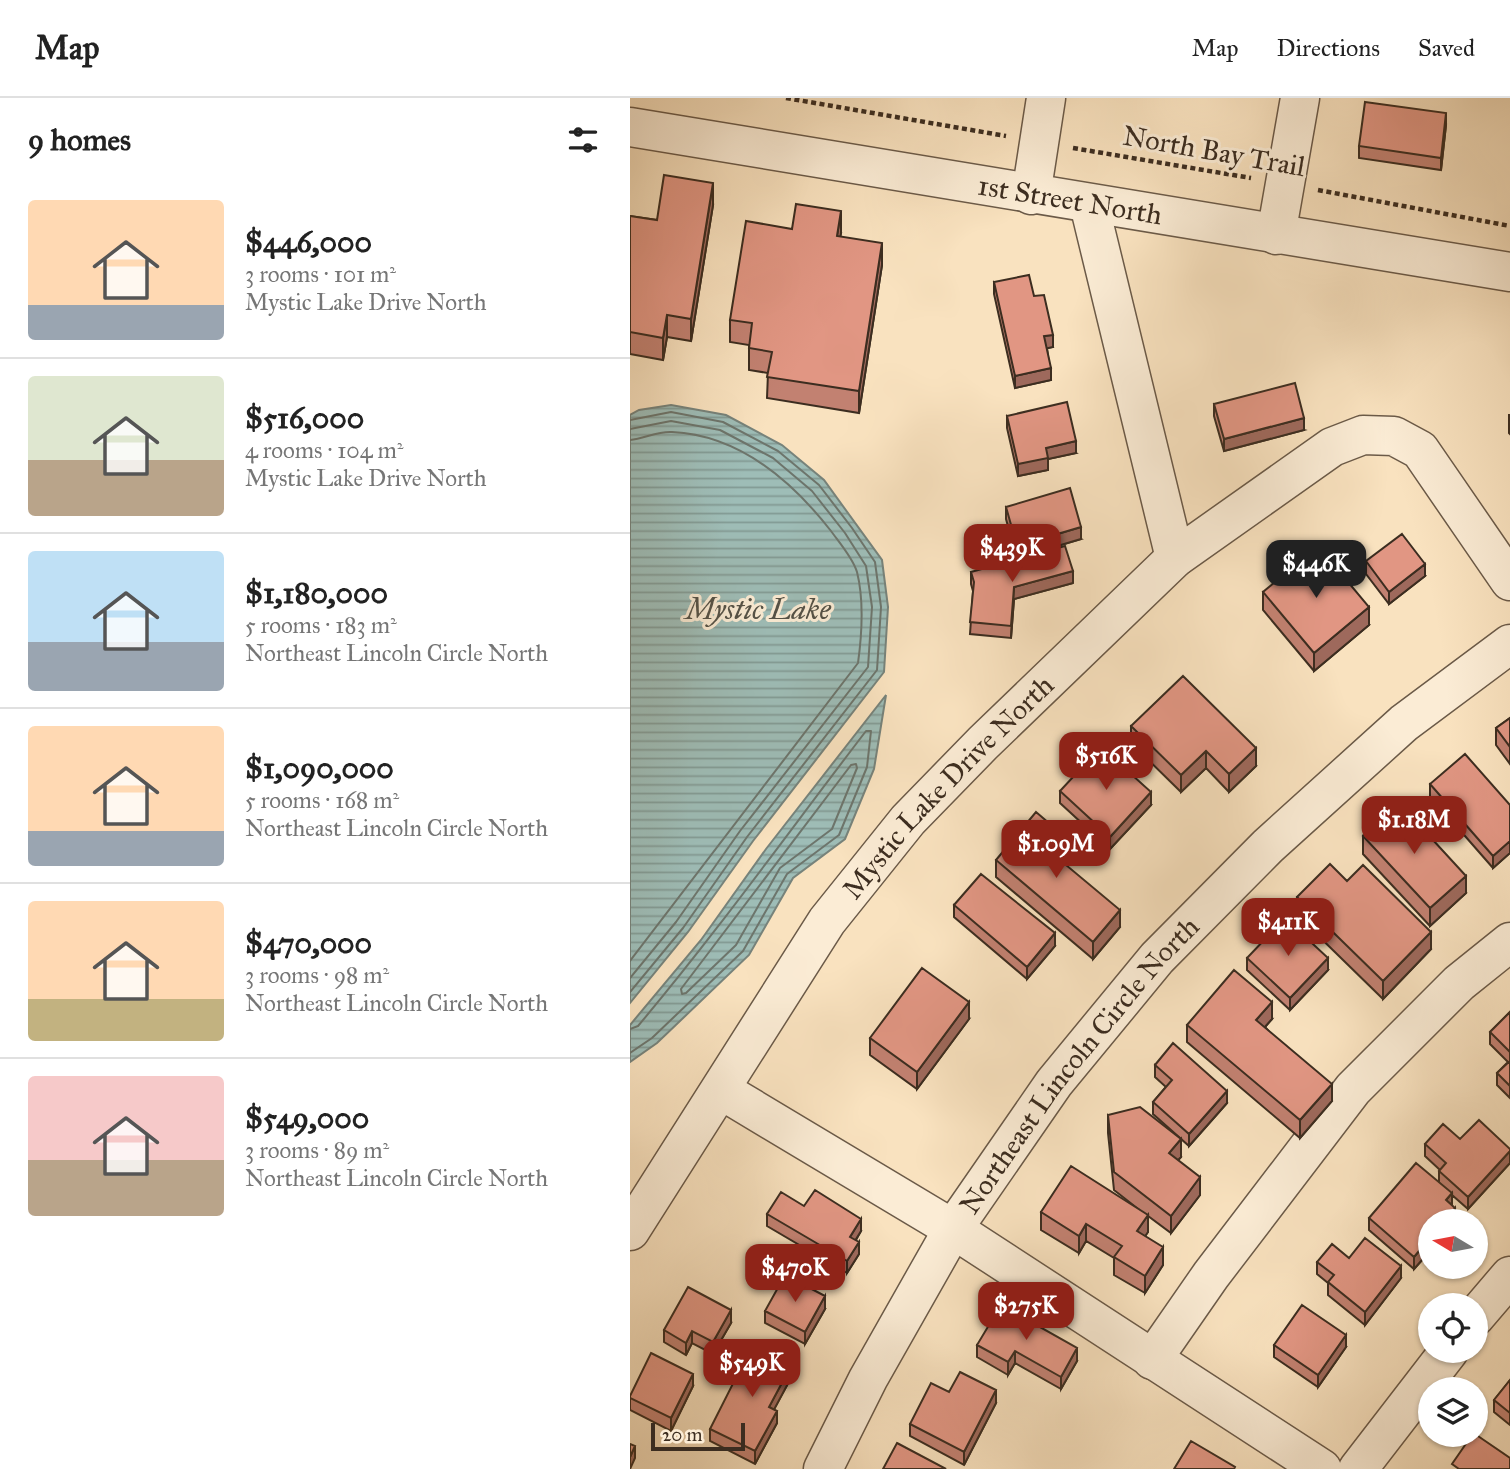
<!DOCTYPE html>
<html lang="en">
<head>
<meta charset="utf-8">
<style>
  :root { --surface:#fff; --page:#f2f2f2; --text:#222; --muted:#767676; --line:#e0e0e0; --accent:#8f2418 }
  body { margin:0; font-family:"IM FELL Great Primer",serif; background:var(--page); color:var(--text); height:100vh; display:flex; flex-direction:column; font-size:26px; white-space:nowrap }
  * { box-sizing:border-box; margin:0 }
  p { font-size:23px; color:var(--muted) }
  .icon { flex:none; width:38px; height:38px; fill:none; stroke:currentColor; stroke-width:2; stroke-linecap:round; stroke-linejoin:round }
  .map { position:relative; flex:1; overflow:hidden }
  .side { display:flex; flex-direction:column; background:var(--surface); width:630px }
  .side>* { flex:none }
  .needle { width:46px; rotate:280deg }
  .buttons { position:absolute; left:788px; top:1111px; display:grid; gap:14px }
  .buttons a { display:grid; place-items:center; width:70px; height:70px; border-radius:50%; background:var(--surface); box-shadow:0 2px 5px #0004; font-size:35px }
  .scale { position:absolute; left:21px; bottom:18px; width:94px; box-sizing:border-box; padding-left:7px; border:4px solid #3c2d20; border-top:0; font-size:19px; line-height:24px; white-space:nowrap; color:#3c2d20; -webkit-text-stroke:5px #fbecd5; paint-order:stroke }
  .price { position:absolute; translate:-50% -60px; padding:0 16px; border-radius:14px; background:var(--accent); color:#fff; font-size:23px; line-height:46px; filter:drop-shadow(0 2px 4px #0008) }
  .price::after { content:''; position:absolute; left:50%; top:42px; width:21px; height:16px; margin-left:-10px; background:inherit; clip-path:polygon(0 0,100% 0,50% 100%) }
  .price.current { background:#222; color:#fff }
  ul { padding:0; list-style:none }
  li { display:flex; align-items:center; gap:21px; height:175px; padding:0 28px }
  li+li { border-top:2px solid var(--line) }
  li span { display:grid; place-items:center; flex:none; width:196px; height:140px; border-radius:7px; color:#555 }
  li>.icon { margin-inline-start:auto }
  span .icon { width:84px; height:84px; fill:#fffc; stroke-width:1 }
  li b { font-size:30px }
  h2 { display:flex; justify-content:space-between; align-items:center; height:84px; padding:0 28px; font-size:30px }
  header { display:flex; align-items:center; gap:42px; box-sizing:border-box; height:98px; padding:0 35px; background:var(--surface); border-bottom:2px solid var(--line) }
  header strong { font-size:33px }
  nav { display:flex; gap:38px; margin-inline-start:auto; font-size:24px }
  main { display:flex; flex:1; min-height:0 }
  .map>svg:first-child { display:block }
  .water { fill:url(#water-rules); stroke:#77837b; stroke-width:2 }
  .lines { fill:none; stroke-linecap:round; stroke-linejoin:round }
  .shore { stroke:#6d756c; stroke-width:2 }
  .minor-casing { stroke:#6b5a48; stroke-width:41 }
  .path { stroke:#3c2d20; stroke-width:4.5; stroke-dasharray:5 3.5; stroke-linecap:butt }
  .minor { stroke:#fbecd5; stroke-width:38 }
  .wall { fill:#c28171; stroke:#3c2d20; stroke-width:2 }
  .shaded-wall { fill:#9e695c; stroke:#3c2d20; stroke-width:2 }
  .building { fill:#e19683; stroke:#3c2d20; stroke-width:2 }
  .labels { text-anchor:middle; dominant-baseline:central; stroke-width:6; stroke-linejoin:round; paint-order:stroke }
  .street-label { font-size:28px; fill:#3c2d20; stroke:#fbecd5 }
  .water-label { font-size:30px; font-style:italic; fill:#545146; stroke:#fbecd5 }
</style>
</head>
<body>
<header>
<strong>Map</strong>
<nav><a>Map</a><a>Directions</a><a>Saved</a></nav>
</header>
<main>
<section class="side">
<h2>9 homes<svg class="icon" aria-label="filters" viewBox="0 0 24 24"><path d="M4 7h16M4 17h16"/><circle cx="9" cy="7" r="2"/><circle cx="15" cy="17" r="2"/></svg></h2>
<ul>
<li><span style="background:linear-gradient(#ffd9b3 75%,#9aa5b1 0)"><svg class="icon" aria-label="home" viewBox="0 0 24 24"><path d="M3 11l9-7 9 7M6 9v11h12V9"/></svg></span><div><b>$446,000</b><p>3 rooms · 101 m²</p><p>Mystic Lake Drive North</p></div></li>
<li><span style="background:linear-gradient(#dfe7d0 60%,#b9a48a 0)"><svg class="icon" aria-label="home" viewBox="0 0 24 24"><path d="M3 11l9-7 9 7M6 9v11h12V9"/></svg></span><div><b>$516,000</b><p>4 rooms · 104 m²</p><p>Mystic Lake Drive North</p></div></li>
<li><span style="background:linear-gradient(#bfe0f5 65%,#9aa5b1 0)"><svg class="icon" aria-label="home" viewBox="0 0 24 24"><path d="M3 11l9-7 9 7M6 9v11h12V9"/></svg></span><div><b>$1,180,000</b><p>5 rooms · 183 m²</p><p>Northeast Lincoln Circle North</p></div></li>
<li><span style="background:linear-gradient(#ffd9b3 75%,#9aa5b1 0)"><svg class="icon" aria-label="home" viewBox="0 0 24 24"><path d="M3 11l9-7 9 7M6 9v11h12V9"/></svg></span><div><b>$1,090,000</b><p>5 rooms · 168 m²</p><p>Northeast Lincoln Circle North</p></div></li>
<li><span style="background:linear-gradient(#ffd9b3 70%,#c2b280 0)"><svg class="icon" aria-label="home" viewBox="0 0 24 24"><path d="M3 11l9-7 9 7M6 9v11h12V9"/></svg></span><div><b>$470,000</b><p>3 rooms · 98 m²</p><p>Northeast Lincoln Circle North</p></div></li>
<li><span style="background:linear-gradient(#f6c9c9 60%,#b9a48a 0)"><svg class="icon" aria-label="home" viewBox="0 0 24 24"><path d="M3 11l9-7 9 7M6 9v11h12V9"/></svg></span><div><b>$549,000</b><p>3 rooms · 89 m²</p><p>Northeast Lincoln Circle North</p></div></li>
</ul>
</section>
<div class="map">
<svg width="880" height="1371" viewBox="0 0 880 1371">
  <defs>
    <pattern id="water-rules" width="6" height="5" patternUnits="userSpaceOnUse" patternTransform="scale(1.75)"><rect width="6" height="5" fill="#9ebdb7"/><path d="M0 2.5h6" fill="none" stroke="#829a94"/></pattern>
  </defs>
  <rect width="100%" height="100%" fill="#f9e2bf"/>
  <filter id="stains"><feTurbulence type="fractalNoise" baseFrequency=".00286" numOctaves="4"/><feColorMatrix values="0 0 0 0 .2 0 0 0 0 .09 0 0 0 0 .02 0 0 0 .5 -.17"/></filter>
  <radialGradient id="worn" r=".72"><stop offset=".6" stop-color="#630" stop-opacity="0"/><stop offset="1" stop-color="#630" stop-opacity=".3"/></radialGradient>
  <path class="water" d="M 41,307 L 96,317 L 152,347 L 194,382 L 252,462 L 258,509 L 254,574 L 123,743 L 58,834 L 0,905 L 0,317 L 9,312 Z
    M 256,597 L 244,671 L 215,741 L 163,780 L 119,857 L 27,945 L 0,964 L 0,927 L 71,842 L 136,751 Z"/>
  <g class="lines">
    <path class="shore" d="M 0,322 L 41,314 L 93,324 L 148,353 L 189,387 L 222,430 L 245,464 L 251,509 L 247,572 L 117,739 L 53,830 L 0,894
      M 0,331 L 41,323 L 90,332 L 143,360 L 182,393 L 215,435 L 236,468 L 242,509 L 238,569 L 110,733 L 46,824 L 0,880
      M 0,342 C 14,341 27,333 42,334 C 109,337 162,383 201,433 C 209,444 223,460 227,474 C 234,502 232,536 228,565 L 0,863
      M 221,667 L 226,666 L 227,670 L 202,731 L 150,770 L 106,847 L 56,895 L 52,896 L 51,891 Z
      M 0,931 L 8,928 C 88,833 160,732 236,633 L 241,633 L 237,669 L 209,737 L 157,776 L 113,853 L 22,940 L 0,955"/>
    <defs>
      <g id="minor">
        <path id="s1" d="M 0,29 L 880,174"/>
        <path d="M 401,97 L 416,0"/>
        <path d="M 459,106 L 545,460"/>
        <path d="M 646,137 L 670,0"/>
        <path d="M 91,992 L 323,1131 L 692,1371"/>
        <path id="s2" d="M 0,1133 L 197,823 L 278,722 L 353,645 L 545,460 L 702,349 L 733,337 L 764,338 L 790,352 L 880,483"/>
        <path d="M 845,1219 L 880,1178"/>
        <path d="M 522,1262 L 581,1177 L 723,991 L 829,885 L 880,844"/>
        <path id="s3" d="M 193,1371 L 238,1281 L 323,1131 L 424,985 L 527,860 L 638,748 L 774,625 L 880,546"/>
        <path d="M 728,1371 L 819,1253"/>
      </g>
    </defs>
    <use href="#minor" class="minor-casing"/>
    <path class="path" d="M 156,0 L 376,38
      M 443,50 L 621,80
      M 688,92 L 880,128"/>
    <use href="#minor" class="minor"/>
  </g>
  <path class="wall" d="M 816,27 L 811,72 L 729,60 L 729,48 Z
    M 83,107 L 61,243 L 37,239 L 33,262 L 0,256 L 0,118 L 27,122 Z
    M 162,131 L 211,135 L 210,139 L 252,167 L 229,315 L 137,300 L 138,275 L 119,272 L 119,247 L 100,244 L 100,222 Z
    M 364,184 L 404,198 L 423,249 L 417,250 L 421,282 L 385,290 L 364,196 Z
    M 584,306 L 674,332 L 594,353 L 584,318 Z
    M 879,317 L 880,317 L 880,336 L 879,335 Z
    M 377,318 L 446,355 L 418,361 L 418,372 L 388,378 L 377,330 Z
    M 376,409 L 451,441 L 387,460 L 376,421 Z
    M 736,463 L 795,478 L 759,506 L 736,476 Z
    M 341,474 L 443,485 L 384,501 L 381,540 L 340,536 L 343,493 L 341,486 Z
    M 633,494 L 739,527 L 684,573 L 633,512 Z
    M 880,620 L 880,666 L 866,647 L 866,630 Z
    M 501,628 L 626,668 L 599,694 L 576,670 L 551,694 L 501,645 Z
    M 800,686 L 880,707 L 880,755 L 863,770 L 800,698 Z
    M 430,693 L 521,707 L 480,751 L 430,705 Z
    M 733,738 L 836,795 L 800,828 L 733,756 Z
    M 426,748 L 421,754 L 490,829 L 463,861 L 366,779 L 366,762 Z
    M 717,783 L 801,851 L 753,901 L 667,817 L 667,799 Z
    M 324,807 L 425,848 L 397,881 L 324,819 Z
    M 617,860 L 698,872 L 660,912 L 617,872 Z
    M 880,914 L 880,1000 L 867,987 L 867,975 L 878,964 L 860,946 L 860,934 Z
    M 339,921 L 287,991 L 240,957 L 240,940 Z
    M 642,921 L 635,929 L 702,1003 L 670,1040 L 557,944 L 557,927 Z
    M 525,967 L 597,1005 L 559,1048 L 523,1016 L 523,1004 L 536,989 L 525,979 Z
    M 478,1017 L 551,1059 L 548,1062 L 570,1097 L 541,1135 L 518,1118 L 518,1134 L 515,1138 L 533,1167 L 515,1195 L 484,1177 L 484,1160 L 456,1143 L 449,1155 L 411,1132 L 411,1114 L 507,1110 L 484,1092 L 478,1035 Z
    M 830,1041 L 880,1051 L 880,1065 L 838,1111 L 822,1097 L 822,1107 L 825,1122 L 800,1124 L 800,1153 L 784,1171 L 739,1132 L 739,1120 L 809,1084 L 809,1073 L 810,1072 L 795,1058 L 795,1046 Z
    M 137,1116 L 231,1133 L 226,1142 L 229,1156 L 217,1175 L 137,1128 Z
    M 719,1160 L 771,1180 L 735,1227 L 698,1197 L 698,1185 L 687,1176 L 687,1164 Z
    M 195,1211 L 175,1246 L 135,1225 L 135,1213 Z
    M 101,1225 L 83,1256 L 62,1245 L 56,1257 L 34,1244 L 34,1232 Z
    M 347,1247 L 447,1263 L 431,1291 L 385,1265 L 378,1277 L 347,1259 Z
    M 644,1247 L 716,1249 L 688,1289 L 644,1259 Z
    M 162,1278 L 144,1311 L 147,1325 L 125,1366 L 80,1343 L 80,1331 Z
    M 880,1282 L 880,1327 L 864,1314 L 864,1302 Z
    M 63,1288 L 41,1333 L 0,1312 L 0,1298 Z
    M 319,1294 L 366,1305 L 334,1367 L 280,1338 L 280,1326 Z"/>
  <path class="shaded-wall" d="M 816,15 L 816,27 L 811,72 L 811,60 Z
    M 83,85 L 83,107 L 61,243 L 61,221 Z
    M 211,113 L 211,135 L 207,160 L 207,138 Z
    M 252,145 L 252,167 L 229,315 L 229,293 Z
    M 37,217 L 37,239 L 33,262 L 33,240 Z
    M 423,237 L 423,249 L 414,251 L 414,238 Z
    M 421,270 L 421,282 L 385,290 L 385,278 Z
    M 674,320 L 674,332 L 594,353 L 594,341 Z
    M 446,343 L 446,355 L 418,361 L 418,372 L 388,378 L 388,366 L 416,350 Z
    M 451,429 L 451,441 L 387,460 L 387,448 Z
    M 795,466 L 795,478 L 759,506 L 759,494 Z
    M 443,473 L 443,485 L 384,501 L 381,540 L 384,489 Z
    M 739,509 L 739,527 L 684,573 L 684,555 Z
    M 626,650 L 626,668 L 599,694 L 599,676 Z
    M 576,653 L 576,670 L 551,694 L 551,677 Z
    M 521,694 L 521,707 L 480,751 L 480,739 Z
    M 426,731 L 426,748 L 412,764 L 412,747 Z
    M 880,743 L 880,755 L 863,770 L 863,758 Z
    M 836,778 L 836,795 L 800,828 L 800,810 Z
    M 490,812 L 490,829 L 463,861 L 463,844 Z
    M 801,834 L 801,851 L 753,901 L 753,883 Z
    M 425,835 L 425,848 L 397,881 L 397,869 Z
    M 698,860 L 698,872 L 660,912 L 660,900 Z
    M 339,904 L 339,921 L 287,991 L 287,974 Z
    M 642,904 L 642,921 L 626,939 L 626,922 Z
    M 702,986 L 702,1003 L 670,1040 L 670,1022 Z
    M 597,993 L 597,1005 L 559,1048 L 559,1036 Z
    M 551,1041 L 551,1059 L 539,1072 L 539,1055 Z
    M 880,1053 L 880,1065 L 838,1111 L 838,1099 Z
    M 570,1079 L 570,1097 L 541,1135 L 541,1118 Z
    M 822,1095 L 822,1107 L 816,1102 Z
    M 825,1110 L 825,1122 L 824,1124 L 814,1124 Z
    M 518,1117 L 518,1134 L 507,1150 L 507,1133 Z
    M 231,1121 L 231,1133 L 220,1151 L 220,1139 Z
    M 456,1126 L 456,1143 L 449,1155 L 449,1138 Z
    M 800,1140 L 800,1153 L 784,1171 L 784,1159 Z
    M 229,1144 L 229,1156 L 217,1175 L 217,1163 Z
    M 533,1149 L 533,1167 L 515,1195 L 515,1178 Z
    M 771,1168 L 771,1180 L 735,1227 L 735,1214 Z
    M 195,1198 L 195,1211 L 175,1246 L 175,1234 Z
    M 101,1212 L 101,1225 L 83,1256 L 83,1244 Z
    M 62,1233 L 62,1245 L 56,1257 L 56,1245 Z
    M 716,1237 L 716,1249 L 688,1289 L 688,1277 Z
    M 447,1250 L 447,1263 L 431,1291 L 431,1279 Z
    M 385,1253 L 385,1265 L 378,1277 L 378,1264 Z
    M 162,1266 L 162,1278 L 139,1321 L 139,1309 Z
    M 63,1276 L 63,1288 L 41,1333 L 41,1320 Z
    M 366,1292 L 366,1305 L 334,1367 L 334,1354 Z
    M 147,1313 L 147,1325 L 125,1366 L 125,1353 Z
    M 5,1348 L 5,1360 L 0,1371 L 0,1359 Z"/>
  <path class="building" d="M 735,4 L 816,15 L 811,60 L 729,48 Z
    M 34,77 L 83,85 L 61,221 L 37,217 L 33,240 L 0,234 L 0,118 L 27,122 Z
    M 166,106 L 211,113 L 207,138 L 252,145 L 229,293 L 137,279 L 142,254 L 119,250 L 122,225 L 100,222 L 116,123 L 162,131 Z
    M 399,177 L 404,198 L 414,197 L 423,237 L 414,238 L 421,270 L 385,278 L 364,184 Z
    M 665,285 L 674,320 L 594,341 L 584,306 Z
    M 437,304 L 446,343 L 416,350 L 418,360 L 388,366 L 377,318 Z
    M 440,390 L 451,429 L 387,448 L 376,409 Z
    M 772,436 L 795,466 L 759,494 L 736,463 Z
    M 435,448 L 443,473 L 384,489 L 381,528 L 340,524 L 344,484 L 341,474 Z
    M 688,448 L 739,509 L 684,555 L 633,494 Z
    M 553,578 L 626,650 L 599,676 L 576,653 L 551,677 L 501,628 Z
    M 880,620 L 880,649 L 866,630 Z
    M 471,649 L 521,694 L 480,739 L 430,693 Z
    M 835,656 L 880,707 L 880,743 L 863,758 L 800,686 Z
    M 769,705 L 836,778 L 800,810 L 733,738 Z
    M 406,714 L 426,731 L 412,747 L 490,812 L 463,844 L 366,762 Z
    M 700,766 L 717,783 L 733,767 L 801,834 L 753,883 L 667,799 Z
    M 351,776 L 425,835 L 397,869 L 324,807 Z
    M 655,820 L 698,860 L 660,900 L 617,860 Z
    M 292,870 L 339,904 L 287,974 L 240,940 Z
    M 604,872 L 642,904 L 626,922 L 702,986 L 670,1022 L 557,927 Z
    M 880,914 L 880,954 L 860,934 Z
    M 543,945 L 597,993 L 559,1036 L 523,1004 L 542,982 L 525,967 Z
    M 880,963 L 880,988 L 867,975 Z
    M 510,1009 L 551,1041 L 539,1055 L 570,1079 L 541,1118 L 484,1074 L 478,1017 Z
    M 849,1022 L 880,1051 L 880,1053 L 838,1099 L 809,1073 L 816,1065 L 795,1046 L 813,1026 L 830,1041 Z
    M 786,1065 L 822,1095 L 816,1102 L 825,1110 L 814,1124 L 800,1124 L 800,1140 L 784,1159 L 739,1120 Z
    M 441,1068 L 518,1117 L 507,1133 L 533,1149 L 515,1178 L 484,1159 L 492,1148 L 456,1126 L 449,1138 L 411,1114 Z
    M 185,1092 L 231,1121 L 220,1139 L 229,1144 L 217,1163 L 137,1116 L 151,1094 L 174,1108 Z
    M 735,1140 L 771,1168 L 735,1214 L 698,1184 L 704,1177 L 687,1164 L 702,1146 L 719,1160 Z
    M 155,1177 L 195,1198 L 175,1234 L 135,1213 Z
    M 58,1189 L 101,1212 L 83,1244 L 62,1233 L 56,1245 L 34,1232 Z
    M 371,1207 L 447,1250 L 431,1279 L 385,1253 L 378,1264 L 347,1247 Z
    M 672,1207 L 716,1237 L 688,1277 L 644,1247 Z
    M 123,1246 L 162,1266 L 139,1309 L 147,1313 L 125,1353 L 80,1331 Z
    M 21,1255 L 63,1276 L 41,1320 L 0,1300 L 0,1298 Z
    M 330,1274 L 366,1292 L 334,1354 L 280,1326 L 301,1285 L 319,1294 Z
    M 880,1282 L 880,1315 L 864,1302 Z
    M 845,1336 L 880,1360 L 880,1371 L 829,1371 L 822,1366 L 842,1337 Z
    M 561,1343 L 605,1369 L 604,1371 L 544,1371 Z
    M 267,1345 L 316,1371 L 253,1371 Z
    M 0,1346 L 5,1348 L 0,1359 Z"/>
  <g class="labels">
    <g class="street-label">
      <text transform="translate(584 53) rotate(10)">North Bay Trail</text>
      <text stroke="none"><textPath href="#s1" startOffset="446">1st Street North</textPath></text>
      <text stroke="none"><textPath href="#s2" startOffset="548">Mystic Lake Drive North</textPath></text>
      <text stroke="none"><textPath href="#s3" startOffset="480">Northeast Lincoln Circle North</textPath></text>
    </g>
    <g class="water-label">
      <text x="128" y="511">Mystic Lake</text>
    </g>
  </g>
  <rect width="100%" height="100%" filter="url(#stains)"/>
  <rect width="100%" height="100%" fill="url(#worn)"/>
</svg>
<div class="buttons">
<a><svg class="needle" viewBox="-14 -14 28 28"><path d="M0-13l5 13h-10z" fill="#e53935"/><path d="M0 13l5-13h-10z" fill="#767676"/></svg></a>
<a><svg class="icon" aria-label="locate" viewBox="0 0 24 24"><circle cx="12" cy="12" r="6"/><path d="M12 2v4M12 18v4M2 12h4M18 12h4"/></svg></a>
<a><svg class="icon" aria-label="layers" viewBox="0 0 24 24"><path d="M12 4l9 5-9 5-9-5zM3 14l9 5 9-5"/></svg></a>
</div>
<div class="scale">20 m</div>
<b class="price" style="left:382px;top:486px">$439K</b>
<b class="price current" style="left:686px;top:502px">$446K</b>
<b class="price" style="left:476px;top:694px">$516K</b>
<b class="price" style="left:784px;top:758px">$1.18M</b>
<b class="price" style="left:426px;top:782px">$1.09M</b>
<b class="price" style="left:658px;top:860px">$411K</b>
<b class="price" style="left:165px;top:1206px">$470K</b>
<b class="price" style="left:396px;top:1244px">$275K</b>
<b class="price" style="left:122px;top:1301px">$549K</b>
</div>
</main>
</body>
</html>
